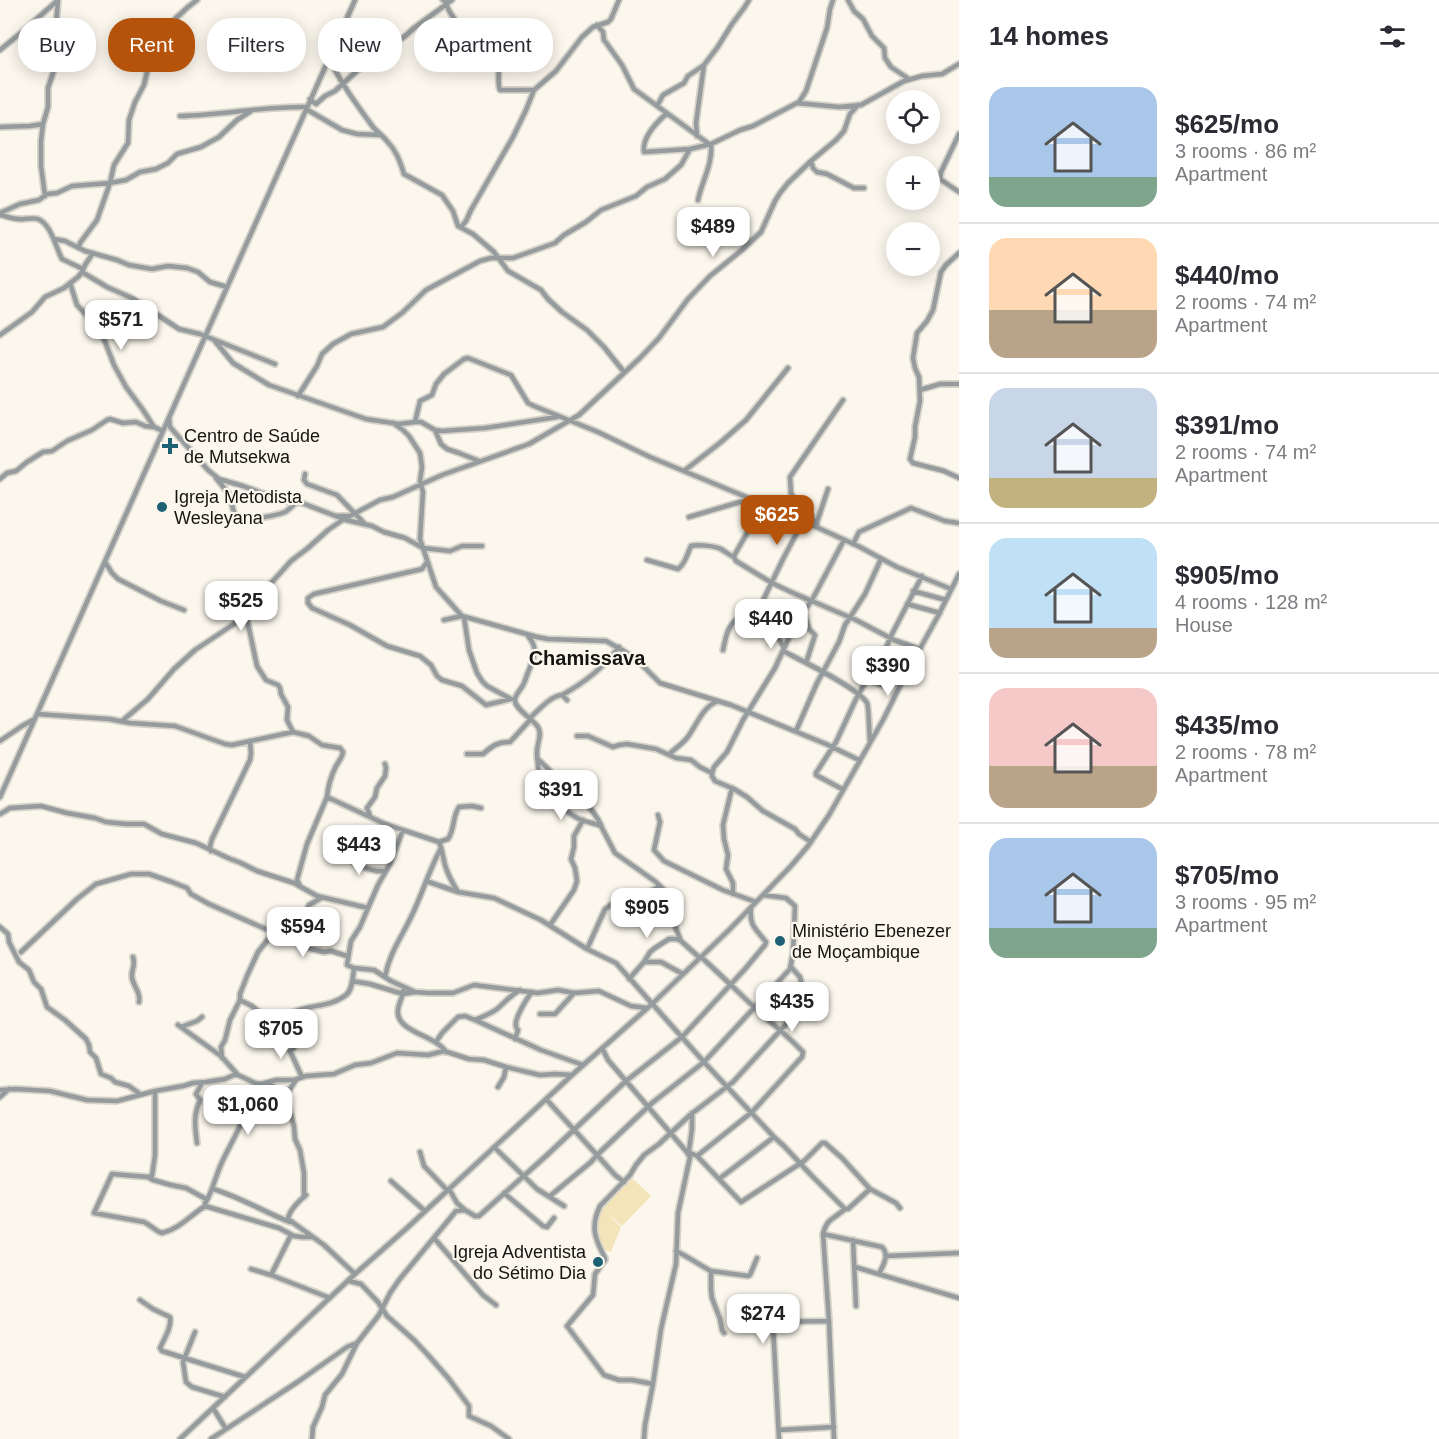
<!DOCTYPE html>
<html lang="en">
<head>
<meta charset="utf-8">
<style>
  :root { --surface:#fff; --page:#f7f7f7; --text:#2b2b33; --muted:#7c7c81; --line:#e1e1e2; --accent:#b45309 }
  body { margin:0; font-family:Helvetica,sans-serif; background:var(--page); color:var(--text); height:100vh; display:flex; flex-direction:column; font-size:22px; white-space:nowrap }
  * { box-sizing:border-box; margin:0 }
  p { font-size:20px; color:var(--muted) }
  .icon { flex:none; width:33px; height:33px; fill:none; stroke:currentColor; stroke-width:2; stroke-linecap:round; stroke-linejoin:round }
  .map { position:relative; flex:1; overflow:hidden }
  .sheet { display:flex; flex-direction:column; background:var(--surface); width:480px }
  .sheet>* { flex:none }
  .banner { position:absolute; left:18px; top:18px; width:570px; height:54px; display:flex; gap:12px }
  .controls { position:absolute; left:886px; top:90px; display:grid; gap:12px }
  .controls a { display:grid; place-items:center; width:54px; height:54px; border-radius:50%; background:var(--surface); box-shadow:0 3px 15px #0003; font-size:30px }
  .price { position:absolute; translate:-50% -51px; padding:0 14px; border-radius:12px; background:#fff; color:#222; font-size:20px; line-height:39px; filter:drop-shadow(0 2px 3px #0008) }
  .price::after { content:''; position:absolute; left:50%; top:36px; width:18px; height:14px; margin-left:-9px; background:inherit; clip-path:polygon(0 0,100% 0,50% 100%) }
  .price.on { background:var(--accent); color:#fff }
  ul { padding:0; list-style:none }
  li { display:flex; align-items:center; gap:18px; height:150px; padding:0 30px }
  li+li { border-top:2px solid var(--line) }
  li span { display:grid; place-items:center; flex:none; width:168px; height:120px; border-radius:18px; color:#555 }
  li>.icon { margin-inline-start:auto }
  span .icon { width:72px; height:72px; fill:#fffc; stroke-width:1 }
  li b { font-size:26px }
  h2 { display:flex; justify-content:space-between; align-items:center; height:72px; padding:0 30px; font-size:26px }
  .tag { padding:0 21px; border-radius:24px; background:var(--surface); box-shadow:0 3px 15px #0003; font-size:21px; line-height:54px }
  .tag.on { background:var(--accent); color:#fff }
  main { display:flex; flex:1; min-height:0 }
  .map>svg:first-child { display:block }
  .green { fill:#f4e4ba }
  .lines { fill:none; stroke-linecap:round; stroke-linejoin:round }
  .minor-casing { stroke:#d6d3ca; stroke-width:8 }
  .minor { stroke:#969b9d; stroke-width:4.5 }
  .poi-dot { fill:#1e6074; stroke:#fbf7ed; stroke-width:2 }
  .labels { text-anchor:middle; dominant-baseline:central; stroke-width:4.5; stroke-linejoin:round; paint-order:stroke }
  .poi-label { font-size:18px; fill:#151410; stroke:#fbf7ed; text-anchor:start }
  .neighbourhood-label { font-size:20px; font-weight:bold; fill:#151410; stroke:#fbf7ed }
</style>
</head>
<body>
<main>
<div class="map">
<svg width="959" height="1439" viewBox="0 0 959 1439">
  <rect width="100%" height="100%" fill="#fbf7ed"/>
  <path class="green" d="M 631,1177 L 651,1196 L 622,1226 L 606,1212 L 621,1227 L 611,1252 L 600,1248 C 598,1243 596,1238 595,1233 C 592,1208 615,1193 631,1177 Z"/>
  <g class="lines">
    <defs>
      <path id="minor" d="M 443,0 L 446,2 C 447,10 459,27 466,32 L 498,67 C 500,75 497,83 500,90 L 534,90
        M 848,0 L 854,11 L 863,19 L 872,36 L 884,48 L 885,58 L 891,67 L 909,79
        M 597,25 L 603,32 L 604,40 L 607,44 L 622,65 L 634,89 L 709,144
        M 0,50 L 22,32 L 58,0
        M 329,58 C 340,82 357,105 373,127 C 377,132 382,135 386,140 C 396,150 400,161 404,174 L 442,195 L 453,211 L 458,226 L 473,234 L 494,252 L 508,271 L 541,290 L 548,299 L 562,312 L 587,330 L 604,347 L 624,372
        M 310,99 L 316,104 L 325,96 L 335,91 L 360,68 L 378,53 L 404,37 L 414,28 L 452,0
        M 799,102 L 806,91 L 827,28 L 830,9 L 833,0
        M 657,106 L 663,95 L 684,83 L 688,76 L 704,65 L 717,48 L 732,24 L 744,8 L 749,0
        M 306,109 L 342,130 L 357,134 L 381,135
        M 666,114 C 656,123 642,138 644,152 L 690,149 L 711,144 L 740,130 L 753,126 L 797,103 L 839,107 L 861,105 L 904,81 L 922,76 L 942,74 L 959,64
        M 180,116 C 223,115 265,106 307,107
        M 0,127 L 30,126 L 43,124
        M 959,134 L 941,172 L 940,179 L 959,192
        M 697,136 L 696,123 L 704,65
        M 811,161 L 813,168 L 817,172 L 827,174 L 854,188 L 864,188
        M 45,196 L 41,166 L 41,141 L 43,124 L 48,107 L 48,88 L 59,55 L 59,45 L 57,37 L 56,26 L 58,0
        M 698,200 C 702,181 713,164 711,144
        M 0,213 L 20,204 L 39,200 L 47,194 L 57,193 L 72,186 L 110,183 L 126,180 L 140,172 L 156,169 L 168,163 L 177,154 L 201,147 L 219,137 L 237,120 L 251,111
        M 0,215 C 6,216 12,219 19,219 C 24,220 33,217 38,219 C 51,224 56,248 62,259 L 83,269
        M 461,227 L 466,221 L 471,210 L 513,137 L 526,110 L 534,90 L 556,71 L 582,37 L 593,27 L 608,22 L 611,19 L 619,0
        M 54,239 L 65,241 L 85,251 L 117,260 L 129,265 L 152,269 L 168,266 L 187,268 L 198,272 L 210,282 L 227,287
        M 79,247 L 80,243 L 97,220 L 110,183 L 114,165 L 128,143 L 129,120 L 135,102 L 144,85 L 150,59 L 176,18 L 188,7 L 197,0
        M 959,253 L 946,265 L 941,272 L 933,310 L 927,321 L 917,333 L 913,358 L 915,368 L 919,377 L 920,401 L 915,427 L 915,437 L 910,459 L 913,463 L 944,471 L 959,478
        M 82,272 L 107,287 L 132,298 L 179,329 L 200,334 L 275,364
        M 70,283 L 77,305 L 91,320 L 104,339 L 114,365 L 126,387 L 143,410 L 154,427 L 163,431
        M 0,335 L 32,312 L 45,297 L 64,288 L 78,277 L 82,272 L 85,265 L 93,253
        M 214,340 L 233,363 L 269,385 L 366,419 L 399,424 L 415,422 L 421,422 L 435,430 L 442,431 L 485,428 L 557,417
        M 920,390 L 940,384 L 959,384
        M 298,396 L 317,366 L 322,354 L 333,344 L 351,334 L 383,327 L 402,313 L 426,290 L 480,261 L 491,258 L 513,258 L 555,243 L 564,235 L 586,222 L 601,210 L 636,196 L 647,187 L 665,179 L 681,165 L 690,149
        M 169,418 L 170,427 L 208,470 L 219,479 L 243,486 L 284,501 L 302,503 L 346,520 L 372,526 L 384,532 L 405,538 L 423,548 L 450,551 L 462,546 L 482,546
        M 415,422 L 420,401 L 432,395 L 436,384 L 444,374 L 464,359 L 468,358 L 511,375 L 528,403 L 534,406 L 598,432 L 650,457 L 792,516 L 858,546 L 897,567 L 951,589
        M 393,423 L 403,430 L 409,436 L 420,453 L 422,467 L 420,481 L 423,492 L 420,539 L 436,587 L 462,616 L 537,637 L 548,639 L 606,641 L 624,651 L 638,661 L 660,683 L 731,705 L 826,744 L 859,760
        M 435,430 L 441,444 L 447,449 L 459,453 L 479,461
        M 684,471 L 721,442 L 746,420 L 788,368
        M 305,474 L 304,480 L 307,484 L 337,495 L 364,523
        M 216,478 L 229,494 L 235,516 L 239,520 C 252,519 273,517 285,512 C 289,510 293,505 297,502
        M 0,479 L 7,473 L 16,471 L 27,462 L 43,452 L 52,451 L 67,441 L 92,430 L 107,420 L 110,419 L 123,423 L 136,422 L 145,426 L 154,427
        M 761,503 L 754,521 L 735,554 L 734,557 L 736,561 L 772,583 L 791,592 L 856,620 L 894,640 L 920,649
        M 336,516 L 350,516 L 380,500 L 393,497 L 442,475 L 529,444 L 579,415 L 640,358 L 659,338 L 688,299 L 710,276 L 742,250 L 761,232 L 775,201 L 780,193 L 788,183 L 811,161 L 836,140 L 844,131 L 850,114 L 858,105
        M 689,517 L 750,499
        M 817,525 L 810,514 L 793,497 L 791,493 L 790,477 L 843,400
        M 817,526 L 817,522 L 828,489
        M 853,544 L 859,532 L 911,508 L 945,521 L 959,523
        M 647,560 L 678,569 C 686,563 687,554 691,546 C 697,544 715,546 721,549 C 726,552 729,555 734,557
        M 105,562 L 112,573 L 118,579 L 161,601 L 184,610
        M 427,562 L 422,569 L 314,594 L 308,598 L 308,603 L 312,608 L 350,625 L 387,646 L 420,656 L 431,665 L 437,676 L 442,680 L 462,686 L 486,705 L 511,699
        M 913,591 L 946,600
        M 907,604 L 940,613
        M 244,612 L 247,619 L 257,666 L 266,680 L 278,685 L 280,688 L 281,694 L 288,707 L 287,720 L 293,732
        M 804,612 L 809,629 L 815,635 L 806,663
        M 464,617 L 469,650 L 477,673 L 482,681 L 487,686 L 511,699
        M 444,620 L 462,616
        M 528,636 C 539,649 534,656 529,670 C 527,674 526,679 524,683 C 522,689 516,693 515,699 C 513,708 533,719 538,727 C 543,735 536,745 537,754 C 537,758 540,784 541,786 C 549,798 566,812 579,819 C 586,822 594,823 601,826 L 615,853 L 656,882 L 669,895 L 672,901 L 673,921 L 681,941 L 700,958
        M 784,648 L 775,631 L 757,624 L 755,617 L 783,559 L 803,521
        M 723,650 C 726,637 727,627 737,619 L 756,621
        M 783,651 C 800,660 859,688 867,703 C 869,707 869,733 870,741
        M 867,679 C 888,689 886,688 904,675
        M 562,695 C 584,683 604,667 619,647
        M 37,714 L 109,719 L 130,723 L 175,726 L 225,744 L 232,745 L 293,732 L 309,736 L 322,745 L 340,748 L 343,752 C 342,758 339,761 336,766 C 331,776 328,786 327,797 L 383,823 L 403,830
        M 530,718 C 539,710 550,696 562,695 L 567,700
        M 122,721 L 148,699 L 174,669 L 195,650 L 234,624 L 257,595 L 273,581 L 291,561 L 308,548 L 328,530 L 344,519
        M 796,731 L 817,683 L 839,642 L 845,625 L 865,594 L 881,559
        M 577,736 L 588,736 L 613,747 L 619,745 L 627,744 L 656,749 L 676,758 L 691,760 L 700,767 L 712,773
        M 0,741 L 22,726 L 33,720
        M 467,754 L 483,754 C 492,746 499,741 510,742 L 531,719
        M 669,754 C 675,749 682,744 687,738 C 697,725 702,707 718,701
        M 537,758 C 546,767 555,776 565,785 C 578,796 593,808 601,825
        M 732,788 L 723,825 L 724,839 L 728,855 L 726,869 L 733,883 L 733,894
        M 842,789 L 816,775 L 816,773 L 836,742 L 856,699 L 876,663 L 883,655 L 892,634 L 922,576
        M 0,797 L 355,0
        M 0,814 L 10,808 L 41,806 L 67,813 L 95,818 L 106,822 L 126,824 L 144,824 L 162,834 L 196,843 L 228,858 L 241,863 L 257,871 L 294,883 L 317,896 L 368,908 L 378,885 L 390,864 L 403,830 L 439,842 C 442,849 443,857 445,865 C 448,875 453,884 458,892 L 494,898 L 541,920 L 587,949 L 616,963 L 704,1062 L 774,1137 L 719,1179
        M 658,815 L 660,822 L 654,850 L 664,861 L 723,890 L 756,902
        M 370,816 L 367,808 L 375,797 L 377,788 L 385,776 L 386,768 L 385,764
        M 439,842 L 448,839 C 455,829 452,817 459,807 L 472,806 L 481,808
        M 811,842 L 799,834 L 795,829 L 763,811 L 747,797 L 734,789 L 715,781 L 712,776 L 712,773 L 714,767 L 727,752 L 743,720 L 775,668 L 796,622 L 812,600 L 844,540
        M 211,851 L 210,846 L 212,839 L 250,760 L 251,753 L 250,741
        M 340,853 C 352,862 370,873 385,871
        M 426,881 L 458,892
        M 300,886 L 297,880 L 307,844 L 327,797
        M 368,908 L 360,927 L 351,941 L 347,965 L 354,968 L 374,970 L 391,981 L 415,992 L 428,993 L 453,993 L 474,985 L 538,993 L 558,990 L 574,993 L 599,991 L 631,1006 L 647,1008
        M 550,925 L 574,890 L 577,881 L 575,868 L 571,859 L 574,847 L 574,836 L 583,820
        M 0,927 L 8,934 L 9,942 L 19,962 L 29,970 L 34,982 L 41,989 L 47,1007 L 65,1020 L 86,1039 L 89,1045 L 90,1052 L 96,1058 L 101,1074 L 111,1078 L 115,1082 L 129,1086 L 140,1094
        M 292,941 L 309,905 L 321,898
        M 587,949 L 605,909 L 622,897 L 641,897 L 660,886
        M 21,952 L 77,899 L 96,884 L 131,874 L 149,874 L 172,882 L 187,888 L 191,894 L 209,904 L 311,949 L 324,952 L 331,951 L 347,956
        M 133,957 C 136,967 131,969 132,977 C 133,987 141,991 139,1002
        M 644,962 L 661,962 L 683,974
        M 385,977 C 389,954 401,938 411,917 C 422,895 429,870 441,848
        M 629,979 L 644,962 L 650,952 L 655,948 L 669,939 L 677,939 L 681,941
        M 352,981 L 370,984 L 403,994 L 415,992
        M 404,987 C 403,990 403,993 402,996 C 401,1001 398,1005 398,1010 C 395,1032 436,1035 446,1052
        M 240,1000 L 252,1006 L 271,1022 C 287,1023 282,1019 292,1013 C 307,1004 330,1008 346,995 C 353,989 353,976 354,968
        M 540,1014 L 555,1014 L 574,993
        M 475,1020 L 541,1050 L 583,1065
        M 178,1025 L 221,1056 L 238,1075
        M 181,1027 L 197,1021 L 202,1017
        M 515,1039 L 518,1030 C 517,1029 516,1028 516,1026 C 514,1019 527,998 532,992
        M 436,1042 L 442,1033 L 458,1017 L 465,1016 L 475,1020 C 482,1017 490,1014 497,1009 C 504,1003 511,995 520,990
        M 294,1048 L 290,1051 L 302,1077
        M 602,1048 L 608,1060 L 686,1151 L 690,1157 L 678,1213 L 676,1264 L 661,1329 L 653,1384 L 645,1425 L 644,1439
        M 222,1058 L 221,1047 L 225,1040 L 230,1020 L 240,1000 L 240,994 L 247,976 L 258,952 L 269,938 L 272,931
        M 261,1084 L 273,1086 L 279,1090 L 285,1097 L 288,1103 L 294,1126 L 295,1139 L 300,1150 L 304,1173 L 304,1197
        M 498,1087 L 504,1077 L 506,1067
        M 0,1090 L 16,1089 L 50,1091 L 87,1100 L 117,1101 L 155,1091 L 183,1086 L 193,1083 L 206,1082 L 225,1079 L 234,1075 L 238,1075 L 255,1083 L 261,1084 L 276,1080 L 294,1080 L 306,1076 L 334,1074 L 355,1065 L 371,1063 L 397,1053 L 428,1055 L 444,1051 L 469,1059 L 484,1060 L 506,1067 L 540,1075 L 555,1074 L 572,1075
        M 155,1091 L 155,1155 L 152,1176 L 148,1177 L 112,1174 L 94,1213 L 144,1222 C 151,1225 155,1231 162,1233 C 179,1229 191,1215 205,1206
        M 0,1097 L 9,1089
        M 546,1099 L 597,1155 L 652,1103 L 704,1062 L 790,969 L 793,953 L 795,906 L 786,898 L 763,895
        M 774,1137 L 784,1146 L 812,1176 L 845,1209
        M 197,1143 C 195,1126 193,1116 200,1100 L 196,1094 L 202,1083
        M 494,1147 L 537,1189 L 564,1206
        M 686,1151 L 697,1156 L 741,1202 L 804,1161 L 822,1143 L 825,1143 L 842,1158 L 870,1189 L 896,1203 L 900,1208
        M 689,1151 L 692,1129 L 692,1113
        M 420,1152 L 424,1166 L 447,1190
        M 697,1156 L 752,1112 L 802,1057 L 803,1052 C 788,1036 771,1023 755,1008 C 737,991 720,974 701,957
        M 148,1177 L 153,1180 L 171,1185 L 186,1188 L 206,1199 L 205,1203
        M 391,1181 L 425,1211
        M 213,1189 C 240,1197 264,1212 290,1222
        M 449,1189 L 457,1203 L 465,1210
        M 504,1193 L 543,1226 L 547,1227 L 554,1218
        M 306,1195 C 299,1201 289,1210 288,1219 L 324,1245 L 355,1274
        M 550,1196 L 591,1162 L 597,1155 L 615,1175 L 624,1182
        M 206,1202 C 213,1189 216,1175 222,1162 C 229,1147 237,1134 243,1119 L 257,1113 L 260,1110 L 280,1105 L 283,1102 L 288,1092 L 296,1080
        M 205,1206 L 279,1228 L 294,1236 L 302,1237 L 313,1237
        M 823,1234 L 882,1247 C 890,1255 883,1265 879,1274
        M 434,1238 L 483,1295 L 496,1305
        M 853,1240 L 856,1306
        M 676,1251 C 689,1257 699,1265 711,1271 L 711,1290 L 712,1298 L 720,1319 L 722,1330 L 724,1333
        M 886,1256 L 959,1253
        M 855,1267 L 959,1298
        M 251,1269 L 271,1275 L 330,1298
        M 711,1271 L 748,1276 L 750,1275 L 757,1258
        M 271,1275 L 291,1235
        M 349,1281 L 361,1284 L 378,1302 L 387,1316 L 414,1340 L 428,1355 L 449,1379 L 469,1406 L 469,1416 L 491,1426 L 509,1439
        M 140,1300 L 153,1309 L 170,1317 C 172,1327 164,1339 160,1348 L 162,1351 L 245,1377
        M 195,1332 L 183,1362 L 186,1382 L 192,1387 L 225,1397
        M 653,1384 L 632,1380 L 619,1380 L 604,1375 L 567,1326 L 593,1295 L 595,1274 L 605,1260 L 605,1258 C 595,1239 590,1227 600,1206 L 630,1175 L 636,1165 L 644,1155 L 659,1144 L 690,1115 L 733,1082 L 800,1009 L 801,1005 L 799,994 L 801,981 L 800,977 L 791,967
        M 213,1408 L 226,1429
        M 779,1430 L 834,1427
        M 180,1439 L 355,1274 L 407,1228 L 572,1075 L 652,1004 L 729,930 L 791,866 L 808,846 L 829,815 L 883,720 L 906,674 L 938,616 L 959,574
        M 211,1439 L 299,1381 L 347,1347 L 357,1343
        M 312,1439 L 313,1427 L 322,1407 L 325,1395 L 342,1374 L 357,1343 L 379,1315 L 390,1293 L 399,1280 L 456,1211 L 465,1210 L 475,1216 L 479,1216 L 546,1156 L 626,1081 L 682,1037 L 745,969 L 765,945 L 766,942 C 756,929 749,926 751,908
        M 779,1439 L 773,1325 L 777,1322 L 829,1321
        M 834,1439 L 829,1321 L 823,1234 C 827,1218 834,1219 845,1209 L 848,1209 L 870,1189"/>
    </defs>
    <use href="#minor" class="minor-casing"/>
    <use href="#minor" class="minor"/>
  </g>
  <g class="poi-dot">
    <path d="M167 437h6v6h6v6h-6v6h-6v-6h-6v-6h6z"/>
    <circle cx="162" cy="507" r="6"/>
    <circle cx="780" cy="941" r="6"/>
    <circle cx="598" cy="1262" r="6"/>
  </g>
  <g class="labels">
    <g class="poi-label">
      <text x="184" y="436">Centro de Saúde<tspan x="184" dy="21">de Mutsekwa</tspan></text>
      <text x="174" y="497">Igreja Metodista<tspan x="174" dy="21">Wesleyana</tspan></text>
      <text x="792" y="931">Ministério Ebenezer<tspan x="792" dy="21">de Moçambique</tspan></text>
      <text x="586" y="1252" text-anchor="end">Igreja Adventista<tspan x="586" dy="21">do Sétimo Dia</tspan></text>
    </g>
    <g class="neighbourhood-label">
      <text x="587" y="658">Chamissava</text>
    </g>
  </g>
</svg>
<div class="controls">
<a><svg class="icon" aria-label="locate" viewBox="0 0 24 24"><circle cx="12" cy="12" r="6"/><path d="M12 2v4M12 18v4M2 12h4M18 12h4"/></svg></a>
<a>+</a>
<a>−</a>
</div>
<b class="price" style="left:713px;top:258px">$489</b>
<b class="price" style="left:121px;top:351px">$571</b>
<b class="price on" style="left:777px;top:546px">$625</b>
<b class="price" style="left:241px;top:632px">$525</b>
<b class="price" style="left:771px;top:650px">$440</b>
<b class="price" style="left:888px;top:697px">$390</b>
<b class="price" style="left:561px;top:821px">$391</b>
<b class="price" style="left:359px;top:876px">$443</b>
<b class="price" style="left:647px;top:939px">$905</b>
<b class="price" style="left:303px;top:958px">$594</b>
<b class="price" style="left:792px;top:1033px">$435</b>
<b class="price" style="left:281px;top:1060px">$705</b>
<b class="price" style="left:248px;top:1136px">$1,060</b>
<b class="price" style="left:763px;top:1345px">$274</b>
<div class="banner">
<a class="tag">Buy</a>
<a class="tag on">Rent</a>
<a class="tag">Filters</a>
<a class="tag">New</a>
<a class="tag">Apartment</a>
</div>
</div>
<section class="sheet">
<h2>14 homes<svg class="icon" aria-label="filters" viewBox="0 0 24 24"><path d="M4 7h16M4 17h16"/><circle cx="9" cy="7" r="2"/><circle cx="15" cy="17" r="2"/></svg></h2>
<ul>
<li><span style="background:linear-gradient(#a9c7e8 75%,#7fa58c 0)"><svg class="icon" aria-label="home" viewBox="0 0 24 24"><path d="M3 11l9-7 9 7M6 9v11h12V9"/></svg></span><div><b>$625/mo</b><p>3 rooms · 86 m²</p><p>Apartment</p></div></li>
<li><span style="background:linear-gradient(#ffd9b3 60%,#b9a48a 0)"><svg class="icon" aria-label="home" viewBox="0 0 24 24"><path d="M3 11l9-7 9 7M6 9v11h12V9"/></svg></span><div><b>$440/mo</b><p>2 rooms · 74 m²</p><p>Apartment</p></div></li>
<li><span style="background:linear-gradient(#c9d6e8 75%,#c2b280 0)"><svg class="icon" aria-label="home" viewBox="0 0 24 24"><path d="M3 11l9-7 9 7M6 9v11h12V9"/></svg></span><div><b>$391/mo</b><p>2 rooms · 74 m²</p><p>Apartment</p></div></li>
<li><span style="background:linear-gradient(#bfe0f5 75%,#b9a48a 0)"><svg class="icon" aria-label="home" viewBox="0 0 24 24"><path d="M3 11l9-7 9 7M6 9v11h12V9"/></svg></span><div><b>$905/mo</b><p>4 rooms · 128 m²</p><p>House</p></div></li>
<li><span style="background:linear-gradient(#f6c9c9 65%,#b9a48a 0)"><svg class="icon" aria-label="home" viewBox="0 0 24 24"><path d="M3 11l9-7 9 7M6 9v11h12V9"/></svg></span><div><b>$435/mo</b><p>2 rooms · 78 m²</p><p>Apartment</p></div></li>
<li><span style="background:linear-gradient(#a9c7e8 75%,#7fa58c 0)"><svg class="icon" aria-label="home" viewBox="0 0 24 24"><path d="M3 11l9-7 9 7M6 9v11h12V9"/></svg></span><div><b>$705/mo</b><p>3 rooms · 95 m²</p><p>Apartment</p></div></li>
</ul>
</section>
</main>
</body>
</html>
